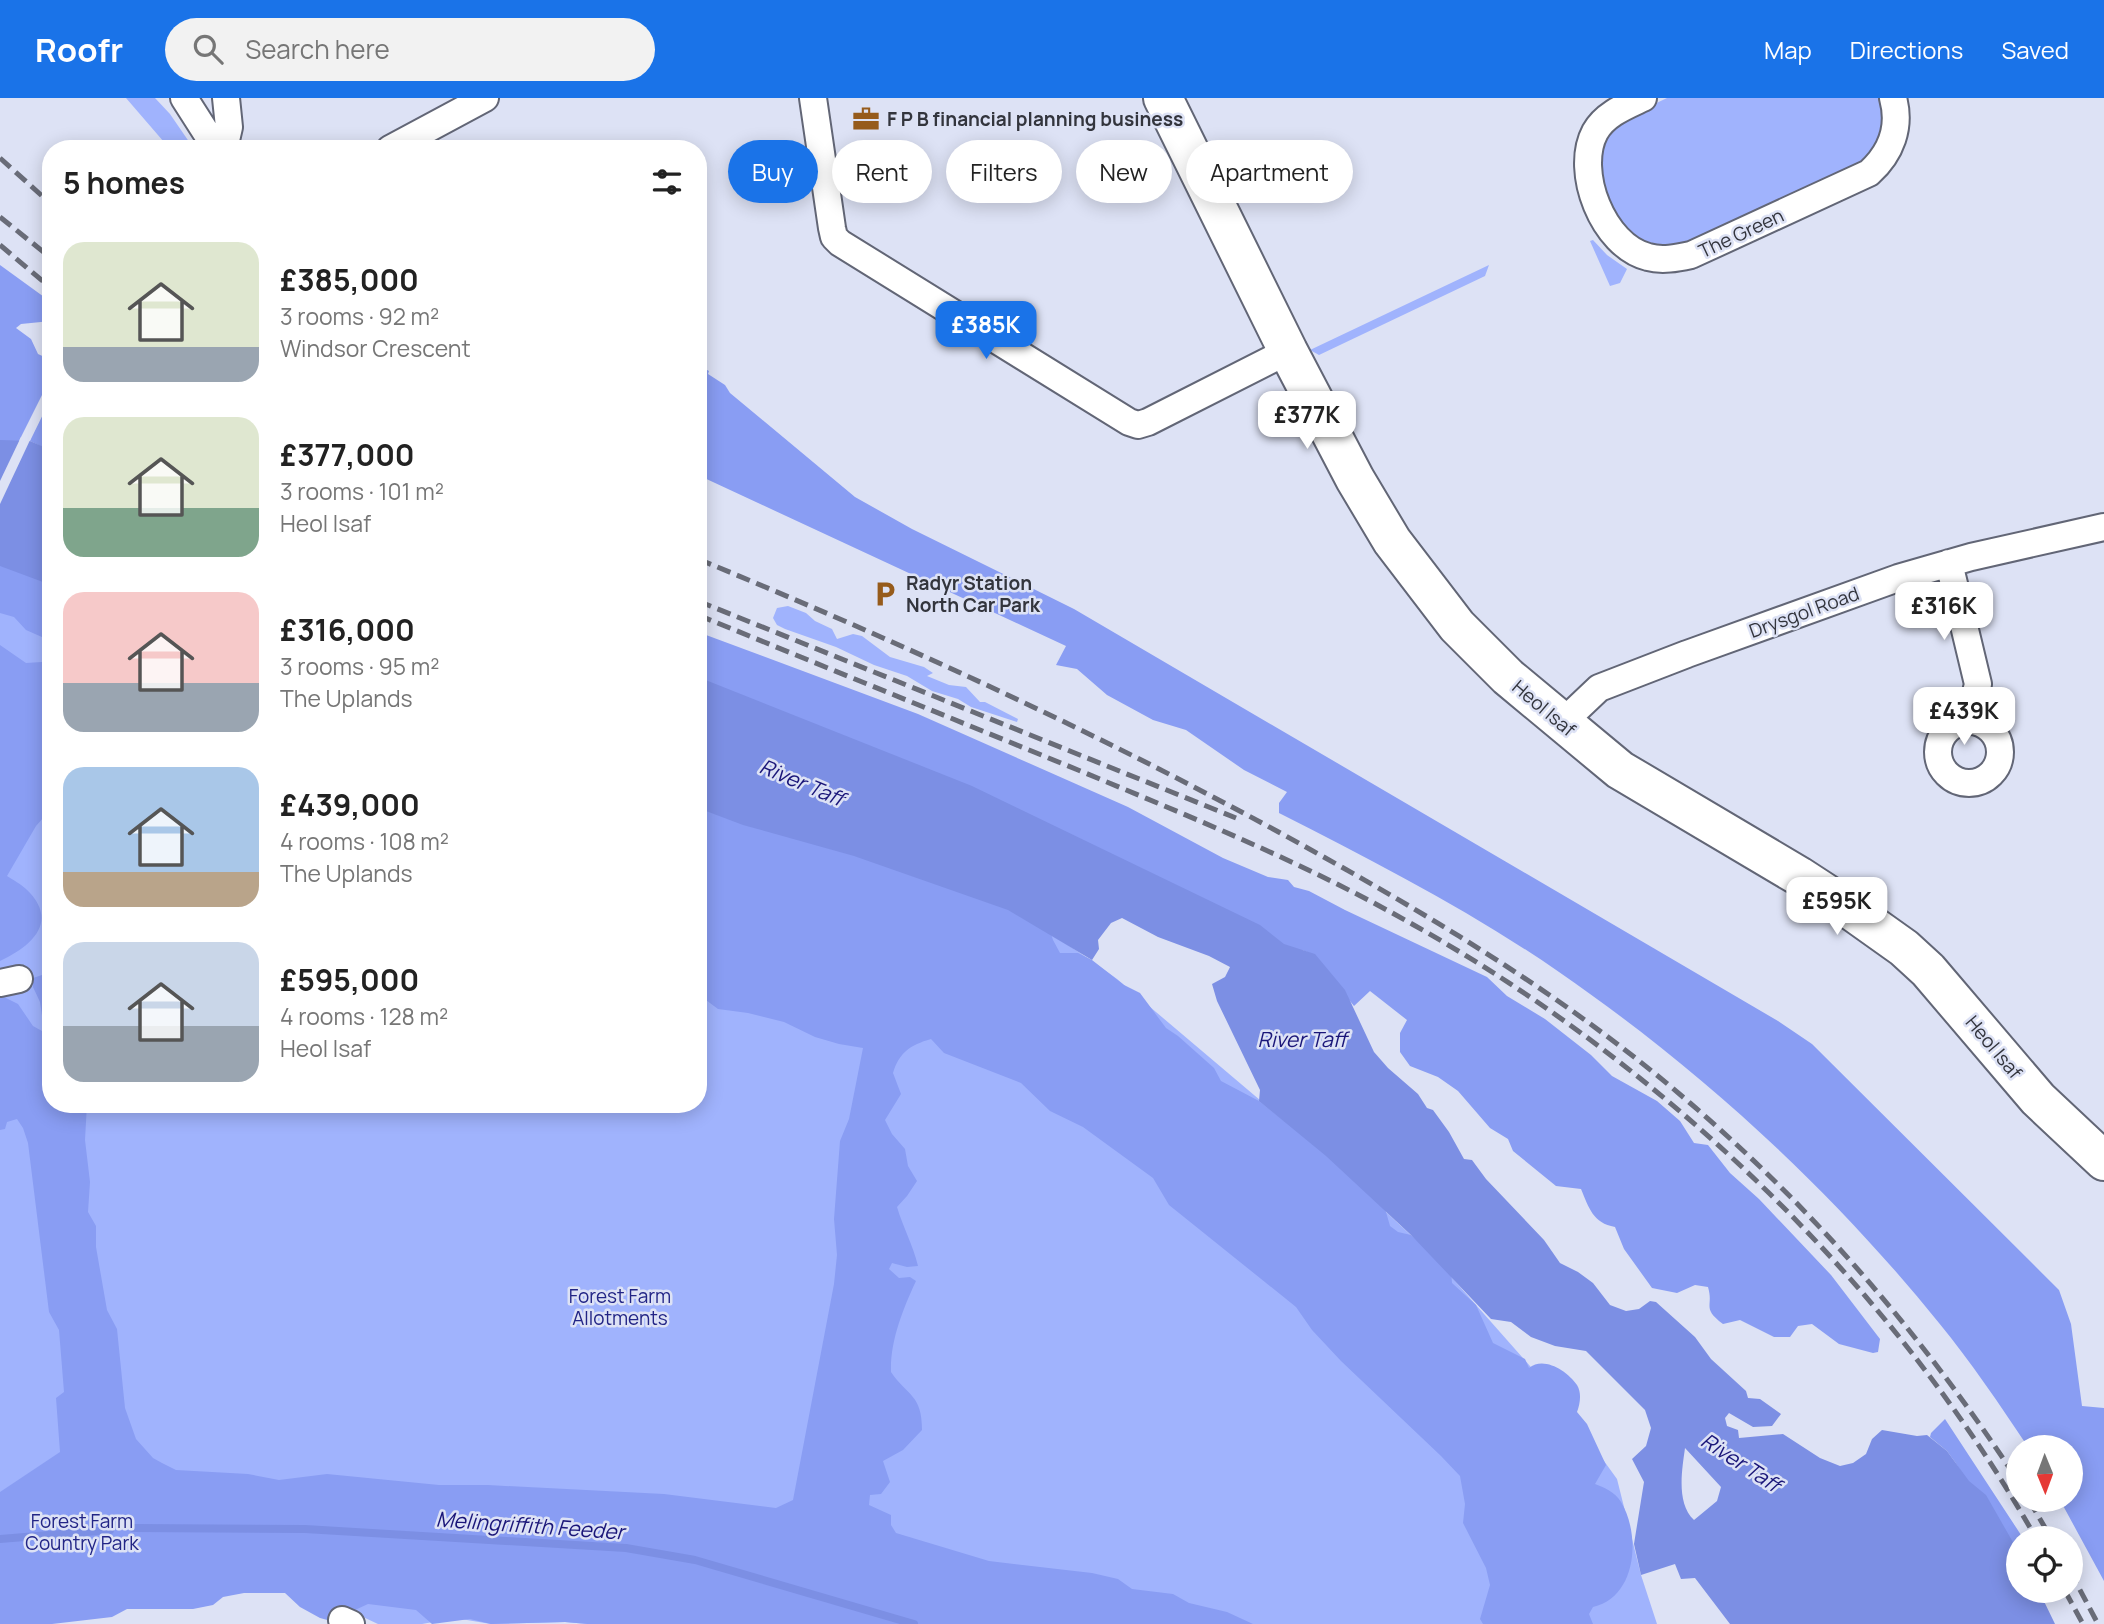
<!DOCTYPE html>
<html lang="en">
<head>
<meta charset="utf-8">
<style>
  :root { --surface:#fff; --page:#f2f2f2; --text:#222; --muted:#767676; --accent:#1a73e8 }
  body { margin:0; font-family:Manrope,sans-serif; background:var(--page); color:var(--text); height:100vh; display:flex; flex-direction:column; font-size:26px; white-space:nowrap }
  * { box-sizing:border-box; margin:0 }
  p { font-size:23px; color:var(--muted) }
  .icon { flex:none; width:38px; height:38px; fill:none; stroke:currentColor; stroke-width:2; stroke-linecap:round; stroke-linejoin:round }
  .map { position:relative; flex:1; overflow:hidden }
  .sheet { position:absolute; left:42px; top:42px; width:665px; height:973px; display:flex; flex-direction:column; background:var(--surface); border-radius:28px; box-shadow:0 4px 18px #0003 }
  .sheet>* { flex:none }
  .guide { position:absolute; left:728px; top:42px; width:665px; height:63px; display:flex; gap:14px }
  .needle { width:46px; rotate:179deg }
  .tools { position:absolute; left:2006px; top:1337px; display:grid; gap:14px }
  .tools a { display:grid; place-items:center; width:77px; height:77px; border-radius:50%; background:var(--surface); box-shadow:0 4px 18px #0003; font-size:35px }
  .price { position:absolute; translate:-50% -60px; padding:0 16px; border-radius:14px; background:#fff; color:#222; font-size:23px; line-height:46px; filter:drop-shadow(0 2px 4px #0008) }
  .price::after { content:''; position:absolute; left:50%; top:42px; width:21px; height:16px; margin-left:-10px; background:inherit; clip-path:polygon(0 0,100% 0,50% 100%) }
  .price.current { background:var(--accent); color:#fff }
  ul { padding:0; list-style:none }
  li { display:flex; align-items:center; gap:21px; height:175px; padding:0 21px }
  li span { display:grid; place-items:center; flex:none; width:196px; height:140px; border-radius:21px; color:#555 }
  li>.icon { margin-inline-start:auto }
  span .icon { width:84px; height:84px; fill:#fffc; stroke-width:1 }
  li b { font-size:30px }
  h2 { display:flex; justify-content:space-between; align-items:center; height:84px; padding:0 21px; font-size:30px }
  .chip { padding:0 24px; border-radius:32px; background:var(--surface); box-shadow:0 4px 18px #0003; font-size:24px; line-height:63px }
  .chip.current { background:var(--accent); color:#fff }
  header { display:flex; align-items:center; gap:42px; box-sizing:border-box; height:98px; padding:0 35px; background:var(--accent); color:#fff }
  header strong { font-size:33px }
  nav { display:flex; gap:38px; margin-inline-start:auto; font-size:24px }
  .search { width:490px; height:63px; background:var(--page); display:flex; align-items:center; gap:18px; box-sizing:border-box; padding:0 24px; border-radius:38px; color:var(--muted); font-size:26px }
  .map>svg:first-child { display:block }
  .green { fill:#a0b3fd }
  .forest { fill:#899df3 }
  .water { fill:#7c8fe4; fill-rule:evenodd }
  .pier { fill:#dde2f5 }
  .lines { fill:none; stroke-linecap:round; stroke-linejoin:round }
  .stream { stroke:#7c8fe4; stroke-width:8 }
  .minor-casing { stroke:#626676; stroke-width:30 }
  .secondary-casing { stroke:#626676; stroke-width:42 }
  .minor { stroke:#fff; stroke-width:26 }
  .secondary { stroke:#fff; stroke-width:38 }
  .rail { stroke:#696c78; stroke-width:5; stroke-dasharray:14 7; stroke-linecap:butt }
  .labels { text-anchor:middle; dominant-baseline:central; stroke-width:5; stroke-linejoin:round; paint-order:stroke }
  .poi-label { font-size:19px; font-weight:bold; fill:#33353d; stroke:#dde2f5; text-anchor:start }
  .street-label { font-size:19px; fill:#33353d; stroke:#dde2f5 }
  .park-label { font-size:19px; fill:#222586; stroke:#dde2f5 }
  .water-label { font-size:21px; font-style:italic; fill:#1a1679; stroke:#dde2f5 }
</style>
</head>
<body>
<header>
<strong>Roofr</strong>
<div class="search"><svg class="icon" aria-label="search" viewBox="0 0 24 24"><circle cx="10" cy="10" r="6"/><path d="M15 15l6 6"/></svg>Search here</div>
<nav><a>Map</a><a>Directions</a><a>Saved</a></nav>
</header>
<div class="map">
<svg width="2104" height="1526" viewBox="0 0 2104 1526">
  <rect width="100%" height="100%" fill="#dde2f5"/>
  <path class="green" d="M 126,0 L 155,0 L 170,16 L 194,51 L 170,51 Z
    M 1667,0 L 1881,0 C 1886,28 1879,51 1856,69 L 1688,148 L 1651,148 L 1631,137 L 1613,113 L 1601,87 L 1599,60 L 1608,37 L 1623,21 Z
    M 1593,142 L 1607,157 L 1627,171 L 1620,185 L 1610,188 L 1590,143 Z
    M 1489,167 L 1485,178 L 1319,257 L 1310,252 Z
    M 0,468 L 51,487 L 51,1006 L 698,1006 L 698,710 L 1008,812 C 1046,833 1083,855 1117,881 L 1326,1058 L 1431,1156 L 1560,1302 L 1617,1381 L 1641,1477 L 1657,1526 L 588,1526 L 565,1524 L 491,1526 L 455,1520 L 422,1526 L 378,1526 L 318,1498 L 286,1489 L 0,1526 Z
    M 788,508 L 806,515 L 815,523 L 832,531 L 837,541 L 853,536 L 862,538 L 890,559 L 924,569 L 933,575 L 927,578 L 949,587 L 966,589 L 980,604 L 985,604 L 1018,621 L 1017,624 L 971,609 L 958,601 L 932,593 L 907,578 L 874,567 L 836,549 L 785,531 L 777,527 L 773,520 L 777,510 Z"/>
  <path class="forest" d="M 0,167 L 51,204 L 51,223 L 21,226 L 16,230 L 31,241 L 38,256 L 51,262 L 51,279 L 19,343 L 9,348 L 0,349 Z
    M 698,267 L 709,273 L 708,276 L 725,287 L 730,295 L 855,399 L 912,431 L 1074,511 L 1778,923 L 1812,946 L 2059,1192 L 2071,1226 L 2082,1308 L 2104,1310 L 2104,1483 L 2060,1402 L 2070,1402 L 2070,1349 L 2028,1349 C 2000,1307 1971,1264 1939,1225 C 1831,1091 1701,972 1559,874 C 1471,813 1375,764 1279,715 L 1279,705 L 1287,694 L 1244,672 L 1186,632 L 1153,622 L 1107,597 L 1077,571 L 1056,567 L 1066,548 L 700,378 L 705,366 L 698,362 Z
    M 51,300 L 51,353 L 30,343 Z
    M 0,448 L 51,470 L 51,543 L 26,532 L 14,519 L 0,515 Z
    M 698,534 L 918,616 L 1128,709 L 1223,760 L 1268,779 L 1288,782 L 1294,789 L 1309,793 L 1345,812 L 1487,879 L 1507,898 L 1545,921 L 1591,957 L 1612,978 L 1657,1003 L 1680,1023 L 1694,1045 L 1708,1047 L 1730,1075 L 1759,1101 L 1831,1177 L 1880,1241 L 1878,1254 L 1873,1255 L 1839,1246 L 1812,1226 L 1798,1228 L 1790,1239 L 1774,1239 L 1740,1222 L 1723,1226 C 1701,1209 1714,1209 1708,1189 L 1695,1187 L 1677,1195 L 1652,1190 L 1624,1151 L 1615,1129 C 1593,1125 1589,1110 1581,1091 L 1556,1088 L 1513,1053 L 1508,1041 L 1490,1030 L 1458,993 L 1438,979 L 1410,968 L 1400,954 L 1400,935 L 1407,922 L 1370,893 L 1354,908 L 1312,856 L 1302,852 L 1286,862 L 698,590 Z
    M 0,547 L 26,565 L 42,564 L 51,574 L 51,711 L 36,728 L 7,778 C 13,782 21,786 26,791 C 60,823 32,848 0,863 Z
    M 698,695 L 1046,820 L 1053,842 L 1060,855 L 1078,855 L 1092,862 L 1124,887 L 1140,895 L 1166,930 L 1178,938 L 1214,970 L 1221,983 L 1259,1003 L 1284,1023 L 1298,1025 L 1384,1107 L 1390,1128 L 1398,1134 L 1411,1137 L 1451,1173 L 1452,1185 L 1476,1207 L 1493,1245 L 1525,1261 L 1529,1270 C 1544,1258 1567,1273 1577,1287 C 1582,1295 1580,1306 1577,1314 L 1587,1326 L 1606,1367 L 1595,1386 C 1605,1390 1615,1394 1621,1404 C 1641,1437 1637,1499 1593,1509 L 1589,1516 L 1593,1526 L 1483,1526 L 1480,1521 L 1490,1487 L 1486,1470 L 1463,1425 L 1465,1406 L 1460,1378 L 1441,1358 L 1341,1263 L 1312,1232 L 1296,1209 L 1169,1107 L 1153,1080 L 1083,1029 L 1050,1013 L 1021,985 L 944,955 L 931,941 C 910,947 899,955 893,975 L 901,996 L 885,1022 L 892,1036 L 905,1051 L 908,1068 L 917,1083 L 907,1098 L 897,1109 C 903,1129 913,1147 918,1168 L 907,1169 L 892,1165 L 889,1171 L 899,1180 L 910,1179 L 916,1183 C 903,1211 890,1243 891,1274 C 908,1299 922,1296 922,1332 L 903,1352 L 883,1363 L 890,1384 L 881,1396 L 870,1397 L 869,1407 L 891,1417 L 891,1427 L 896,1435 L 989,1463 L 1092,1475 L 1118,1481 L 1132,1491 L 1173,1496 L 1189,1505 L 1227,1514 L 1253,1526 L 588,1526 L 565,1524 L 491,1526 L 470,1521 L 432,1526 L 416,1512 L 368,1506 L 331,1523 L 320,1520 L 300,1509 L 285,1495 L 244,1495 L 223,1499 L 213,1507 L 193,1511 L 127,1511 L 112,1519 L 52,1526 L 0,1526 L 0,1394 L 60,1354 L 56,1300 L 64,1294 L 59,1232 L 49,1214 L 28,1045 L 23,1030 L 17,1021 L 7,1024 L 5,1031 L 0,1032 L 0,900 L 4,899 L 18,906 L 33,928 L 42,933 L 44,931 L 40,904 L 33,889 L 33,880 L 51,874 L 51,1006 L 87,1006 L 85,1042 L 90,1084 L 88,1114 L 96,1128 L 96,1149 L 107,1212 L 117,1231 L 125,1310 L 136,1341 L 153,1360 L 162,1365 L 176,1372 L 248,1376 L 279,1382 L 327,1376 L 439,1387 L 488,1387 L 664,1396 L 776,1410 L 793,1402 L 834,1186 L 837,1157 L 834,1121 L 840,1043 L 849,1021 L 863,950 L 839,946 L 815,939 L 784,924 L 748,915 L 718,911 L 698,896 Z
    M 1945,1321 L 2023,1440 L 2018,1440 L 2018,1461 L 1955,1364 L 1947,1353 L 1930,1339 L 1931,1335 Z"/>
  <path class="water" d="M 0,342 L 30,343 L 51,352 L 51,487 L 0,468 Z
    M 698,579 L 972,688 L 1260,827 L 1284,846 L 1315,856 L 1345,892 L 1374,954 L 1388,970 L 1418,996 L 1427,1010 L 1433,1012 L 1449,1034 L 1464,1061 L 1472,1062 L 1486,1081 L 1544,1142 L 1560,1165 L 1578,1174 L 1593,1185 L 1610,1207 L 1626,1213 L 1639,1211 L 1650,1203 L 1656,1204 L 1695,1239 L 1711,1261 L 1746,1293 L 1748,1300 L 1760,1301 L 1781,1316 L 1772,1328 L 1753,1329 L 1729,1315 L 1725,1320 L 1727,1328 L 1738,1332 L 1739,1340 L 1783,1336 L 1820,1360 L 1840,1368 L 1853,1365 L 1866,1356 L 1872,1341 L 1882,1332 L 1917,1338 L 1927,1337 L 1947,1353 L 1969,1383 L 1986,1397 L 2018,1453 L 2018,1493 L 2039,1493 L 2055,1526 L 1730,1526 L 1695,1480 L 1681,1481 L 1675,1466 L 1641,1477 L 1634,1446 L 1644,1384 L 1632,1361 L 1646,1348 L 1651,1330 L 1645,1312 L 1586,1253 L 1555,1248 L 1531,1239 L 1511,1224 L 1491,1221 L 1411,1137 L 1326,1058 L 1259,1003 L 1260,992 L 1217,903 L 1212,886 L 1225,879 L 1230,869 L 1209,858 L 1158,839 L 1122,820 L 1111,825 L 1098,842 L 1099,851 L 1092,862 L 1008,812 L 854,758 L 743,727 L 698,710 ZM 1685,1350 L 1721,1389 L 1717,1403 L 1694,1422 C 1676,1405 1682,1372 1685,1350 Z"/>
  <path class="pier" d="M 21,339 L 31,340 L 0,406 L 0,383 Z"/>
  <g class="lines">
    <path class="stream" d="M 133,1430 L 305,1431 L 626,1450 L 695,1462 L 914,1526
      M 0,1441 L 110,1432"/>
    <defs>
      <path id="minor" d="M 184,0 L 207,36 L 224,48
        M 813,0 L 832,130 L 834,139 L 840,145 L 1129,324 L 1138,327 L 1148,324 L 1288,253
        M 1643,0 C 1626,8 1605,16 1595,34 C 1574,73 1603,148 1648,159 C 1662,163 1677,160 1691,157 L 1869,75 C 1891,55 1901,29 1893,0
        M 224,51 L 229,29 L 226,0
        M 390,51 L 485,0
        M 1949,465 L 1978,586 L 1969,623
        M1938 654a31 31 0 1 1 62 0a31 31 0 1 1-62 0Z
        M 1561,626 L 1599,590 L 1687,556 L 1898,480 L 1971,459 L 2104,429
        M 0,885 L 19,881
        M 342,1522 L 351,1526"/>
      <path id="secondary" d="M 1163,0 L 1288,253 L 1355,381 L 1392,443 L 1457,528 L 1508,579 L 1620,672 L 1799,778 L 1845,808 L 1904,850 L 1928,872 L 2038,1001 L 2104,1063"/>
    </defs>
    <use href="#minor" class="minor-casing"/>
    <use href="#secondary" class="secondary-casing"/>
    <use href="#minor" class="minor"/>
    <use href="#secondary" class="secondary"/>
    <path class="rail" d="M 0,60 L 51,106
      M 0,119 L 51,160
      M 0,147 L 51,190
      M 698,461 C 912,549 1120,645 1322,758 C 1451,830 1578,908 1690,1005 C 1818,1115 1926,1242 2018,1383
      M 698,503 L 1236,720
      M 698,517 C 825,569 951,620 1078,672 C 1191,719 1305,765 1412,826 C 1665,968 1892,1186 2036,1440
      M 2029,1402 L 2051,1440
      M 2070,1473 L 2098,1526
      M 2065,1493 L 2083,1526"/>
  </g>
  <defs>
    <symbol id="office-bare" viewBox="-9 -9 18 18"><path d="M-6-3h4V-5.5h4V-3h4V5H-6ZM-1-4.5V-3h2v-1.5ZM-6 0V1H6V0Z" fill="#965b1b" stroke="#dde2f5" stroke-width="2.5" paint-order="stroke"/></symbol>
    <symbol id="parking-bare" viewBox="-9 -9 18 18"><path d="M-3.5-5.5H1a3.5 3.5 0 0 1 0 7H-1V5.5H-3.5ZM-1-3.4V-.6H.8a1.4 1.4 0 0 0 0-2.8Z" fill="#965b1b" stroke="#dde2f5" stroke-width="2.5" paint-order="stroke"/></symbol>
  </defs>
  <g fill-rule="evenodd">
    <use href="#office-bare" x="847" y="2" width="38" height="38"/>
    <use href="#parking-bare" x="866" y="477" width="38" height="38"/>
  </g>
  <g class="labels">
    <g class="poi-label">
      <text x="887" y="21">F P B financial planning business</text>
      <text x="906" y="485">Radyr Station<tspan x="906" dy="22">North Car Park</tspan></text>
    </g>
    <g class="street-label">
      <text transform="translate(1741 135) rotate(-25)">The Green</text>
      <text transform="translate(1804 514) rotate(-20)">Drysgol Road</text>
      <text transform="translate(1544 610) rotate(40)">Heol Isaf</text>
      <text transform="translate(1994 949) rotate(50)">Heol Isaf</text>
    </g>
    <g class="park-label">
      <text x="620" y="1198">Forest Farm<tspan x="620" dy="22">Allotments</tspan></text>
      <text x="82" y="1423">Forest Farm<tspan x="82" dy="22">Country Park</tspan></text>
    </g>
    <g class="water-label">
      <text transform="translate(802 684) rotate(23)">River Taff</text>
      <text x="1302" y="941">River Taff</text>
      <text transform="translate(1741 1364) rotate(33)">River Taff</text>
      <text transform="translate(530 1427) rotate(4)">Melingriffith Feeder</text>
    </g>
  </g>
</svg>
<div class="tools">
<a><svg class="needle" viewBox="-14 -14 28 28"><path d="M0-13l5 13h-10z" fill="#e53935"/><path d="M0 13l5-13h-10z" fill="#767676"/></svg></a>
<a><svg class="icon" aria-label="locate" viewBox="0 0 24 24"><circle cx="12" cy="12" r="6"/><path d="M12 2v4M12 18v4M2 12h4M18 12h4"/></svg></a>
</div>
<b class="price current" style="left:986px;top:263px">£385K</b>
<b class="price" style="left:1307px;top:353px">£377K</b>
<b class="price" style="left:1944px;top:544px">£316K</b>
<b class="price" style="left:1964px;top:649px">£439K</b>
<b class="price" style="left:1837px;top:839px">£595K</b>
<div class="guide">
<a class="chip current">Buy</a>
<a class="chip">Rent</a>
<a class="chip">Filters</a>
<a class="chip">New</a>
<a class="chip">Apartment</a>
</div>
<section class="sheet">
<h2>5 homes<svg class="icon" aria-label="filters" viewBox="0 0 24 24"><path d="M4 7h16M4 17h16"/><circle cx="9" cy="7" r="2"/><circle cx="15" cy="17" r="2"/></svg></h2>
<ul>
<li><span style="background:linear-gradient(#dfe7d0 75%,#9aa5b1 0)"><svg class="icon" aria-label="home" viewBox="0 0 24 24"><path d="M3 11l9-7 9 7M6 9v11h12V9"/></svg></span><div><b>£385,000</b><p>3 rooms · 92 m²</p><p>Windsor Crescent</p></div></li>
<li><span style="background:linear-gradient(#dfe7d0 65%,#7fa58c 0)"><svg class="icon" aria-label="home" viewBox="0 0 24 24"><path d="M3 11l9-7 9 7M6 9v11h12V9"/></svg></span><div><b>£377,000</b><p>3 rooms · 101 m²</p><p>Heol Isaf</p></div></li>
<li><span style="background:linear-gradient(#f6c9c9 65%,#9aa5b1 0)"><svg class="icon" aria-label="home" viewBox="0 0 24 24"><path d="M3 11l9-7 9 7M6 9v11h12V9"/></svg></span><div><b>£316,000</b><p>3 rooms · 95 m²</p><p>The Uplands</p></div></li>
<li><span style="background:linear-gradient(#a9c7e8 75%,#b9a48a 0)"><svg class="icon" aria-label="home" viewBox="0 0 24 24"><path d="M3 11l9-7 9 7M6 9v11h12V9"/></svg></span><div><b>£439,000</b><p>4 rooms · 108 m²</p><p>The Uplands</p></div></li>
<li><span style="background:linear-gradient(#c9d6e8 60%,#9aa5b1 0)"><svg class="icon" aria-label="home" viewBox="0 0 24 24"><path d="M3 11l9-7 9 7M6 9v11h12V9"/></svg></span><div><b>£595,000</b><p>4 rooms · 128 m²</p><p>Heol Isaf</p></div></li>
</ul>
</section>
</div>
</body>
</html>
